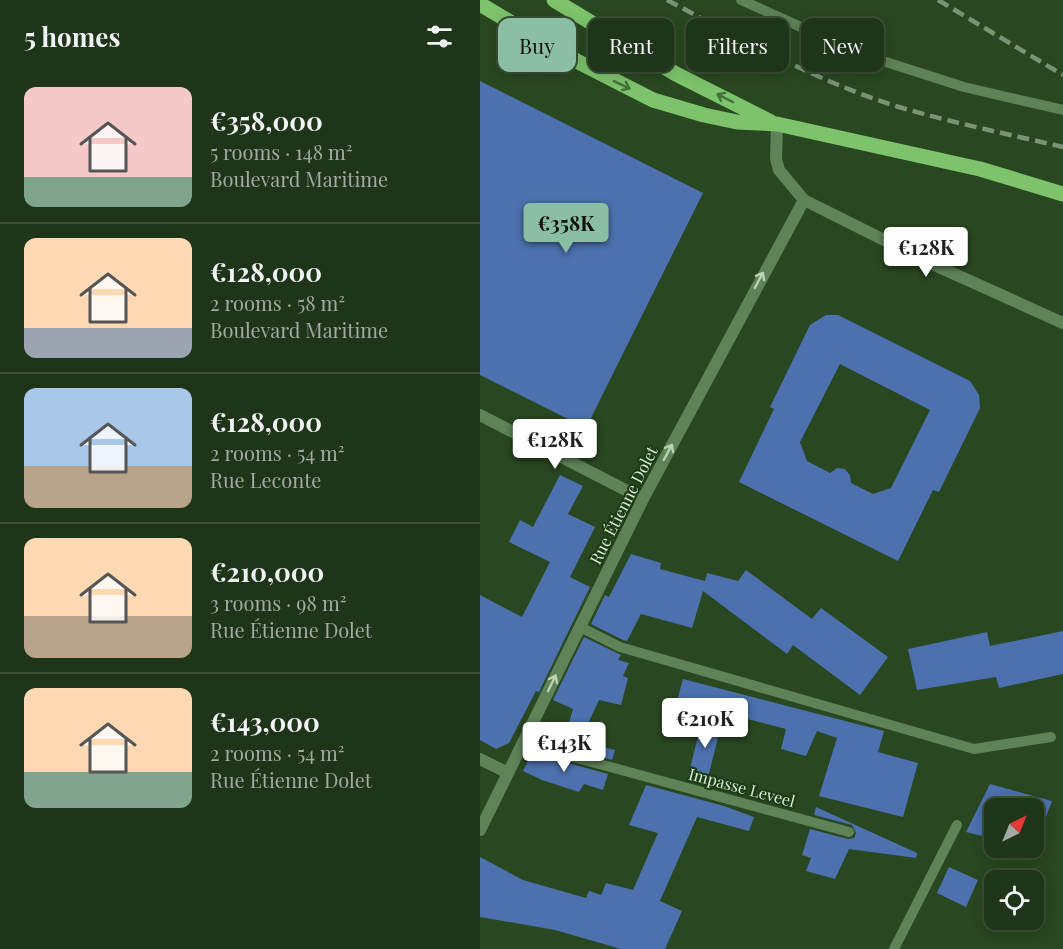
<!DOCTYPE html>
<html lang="en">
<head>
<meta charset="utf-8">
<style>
  :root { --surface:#1f3519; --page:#273d22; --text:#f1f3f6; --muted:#a1aba2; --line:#3c5038; --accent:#8abfa5 }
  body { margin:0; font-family:"Playfair Display",serif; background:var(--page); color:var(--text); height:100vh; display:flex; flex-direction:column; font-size:22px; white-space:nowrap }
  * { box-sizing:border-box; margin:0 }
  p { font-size:20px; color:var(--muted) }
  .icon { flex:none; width:33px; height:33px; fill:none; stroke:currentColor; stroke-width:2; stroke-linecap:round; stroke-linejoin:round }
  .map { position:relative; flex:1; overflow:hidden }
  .side { display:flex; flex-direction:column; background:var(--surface); width:480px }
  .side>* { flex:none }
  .guide { position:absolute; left:18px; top:18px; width:474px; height:54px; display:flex; gap:12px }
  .needle { width:39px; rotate:43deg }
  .controls { position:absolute; left:504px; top:798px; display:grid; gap:12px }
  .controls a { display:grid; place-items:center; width:60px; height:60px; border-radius:12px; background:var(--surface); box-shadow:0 3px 15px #0003,0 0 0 2px var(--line); font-size:30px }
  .price { position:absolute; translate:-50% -51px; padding:0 14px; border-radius:6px; background:#fff; color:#222; font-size:20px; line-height:39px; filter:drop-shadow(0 2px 3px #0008) }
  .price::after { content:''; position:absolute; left:50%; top:36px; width:18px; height:14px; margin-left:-9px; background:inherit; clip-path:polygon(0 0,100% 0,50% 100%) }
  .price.selected { background:var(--accent); color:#111 }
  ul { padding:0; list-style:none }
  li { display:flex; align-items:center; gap:18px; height:150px; padding:0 24px }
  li+li { border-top:2px solid var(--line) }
  li span { display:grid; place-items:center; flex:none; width:168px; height:120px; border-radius:12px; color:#555 }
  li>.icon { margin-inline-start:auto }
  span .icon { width:72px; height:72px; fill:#fffc; stroke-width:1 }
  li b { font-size:26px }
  h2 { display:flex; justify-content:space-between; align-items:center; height:72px; padding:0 24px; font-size:26px }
  .tag { padding:0 21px; border-radius:12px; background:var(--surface); box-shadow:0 3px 15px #0003,0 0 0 2px var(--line); font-size:21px; line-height:54px }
  .tag.selected { background:var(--accent); color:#111 }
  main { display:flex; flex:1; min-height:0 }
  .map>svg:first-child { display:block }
  .building { fill:#4c71ae; fill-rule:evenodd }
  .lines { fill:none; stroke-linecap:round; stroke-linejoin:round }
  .service { stroke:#5f8257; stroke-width:10 }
  .minor { stroke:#5f8257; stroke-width:12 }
  .tertiary { stroke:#5f8257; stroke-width:12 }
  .primary { stroke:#7cc36b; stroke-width:15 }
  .rail { stroke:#7b9375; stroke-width:4.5; stroke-dasharray:12 6; stroke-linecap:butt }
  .oneway { stroke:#447339 }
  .oneway2 { stroke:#bcd2b7 }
  .labels { text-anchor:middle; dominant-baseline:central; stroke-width:4.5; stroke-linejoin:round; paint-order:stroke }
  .street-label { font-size:16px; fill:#dbedd7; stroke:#1e3d17 }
</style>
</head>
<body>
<main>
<section class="side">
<h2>5 homes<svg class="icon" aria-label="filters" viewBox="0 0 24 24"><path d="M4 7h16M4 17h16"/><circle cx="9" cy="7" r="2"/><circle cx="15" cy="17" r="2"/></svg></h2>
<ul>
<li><span style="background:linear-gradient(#f6c9c9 75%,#7fa58c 0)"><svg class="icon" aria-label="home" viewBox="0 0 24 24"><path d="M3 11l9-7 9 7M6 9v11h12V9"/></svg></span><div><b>€358,000</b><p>5 rooms · 148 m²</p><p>Boulevard Maritime</p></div></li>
<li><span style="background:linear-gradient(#ffd9b3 75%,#9aa5b1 0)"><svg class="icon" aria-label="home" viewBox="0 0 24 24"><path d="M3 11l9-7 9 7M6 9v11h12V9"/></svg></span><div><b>€128,000</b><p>2 rooms · 58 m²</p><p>Boulevard Maritime</p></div></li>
<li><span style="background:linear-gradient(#a9c7e8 65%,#b9a48a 0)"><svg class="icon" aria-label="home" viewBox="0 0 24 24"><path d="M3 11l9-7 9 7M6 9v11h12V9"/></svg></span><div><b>€128,000</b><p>2 rooms · 54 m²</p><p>Rue Leconte</p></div></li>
<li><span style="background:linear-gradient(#ffd9b3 65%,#b9a48a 0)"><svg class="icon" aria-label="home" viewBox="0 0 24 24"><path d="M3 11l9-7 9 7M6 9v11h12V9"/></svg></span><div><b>€210,000</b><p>3 rooms · 98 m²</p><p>Rue Étienne Dolet</p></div></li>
<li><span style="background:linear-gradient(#ffd9b3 70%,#7fa58c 0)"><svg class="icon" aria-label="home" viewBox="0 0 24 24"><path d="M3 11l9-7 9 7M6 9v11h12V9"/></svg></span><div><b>€143,000</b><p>2 rooms · 54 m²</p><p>Rue Étienne Dolet</p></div></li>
</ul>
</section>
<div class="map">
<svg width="583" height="949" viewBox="0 0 583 949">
  <rect width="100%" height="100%" fill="#294721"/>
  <path class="building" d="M 0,81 L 223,193 L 106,428 L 0,375 Z
    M 346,315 L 358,315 L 490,381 L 499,395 L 500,408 L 459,492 L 453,490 L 418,561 L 259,482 L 294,409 L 290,407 L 330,325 ZM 360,364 L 450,410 L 411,488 L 393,494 L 371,483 L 370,475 L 365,469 L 357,468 L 350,473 L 327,461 L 320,442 Z
    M 80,475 L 103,486 L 88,514 L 115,527 L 90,577 L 110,587 L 59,692 L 56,691 L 29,743 L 16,749 L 0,740 L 0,595 L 42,617 L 70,562 L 29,542 L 40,520 L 53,527 Z
    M 151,554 L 181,563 L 180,569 L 225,581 L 227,573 L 258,581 L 266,570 L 332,619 L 341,608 L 408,657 L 380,695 L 313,645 L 307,654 L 223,591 L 212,628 L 161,614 L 147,641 L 143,640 L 111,624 L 125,595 L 129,597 Z
    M 583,631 L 583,674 L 519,688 L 516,677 L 437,690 L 428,649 L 507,632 L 510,646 Z
    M 104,637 L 141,655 L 138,660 L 149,663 L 143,676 L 148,678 L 141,705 L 119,700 L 100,741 L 135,750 L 132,760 L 82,746 L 93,709 L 73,700 Z
    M 203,679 L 404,731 L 398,752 L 438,763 L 423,817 L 339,796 L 357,738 L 337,731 L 326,756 L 301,749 L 306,729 L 197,701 Z
    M 224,713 L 243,718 L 226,785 L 207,780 Z
    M 52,753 L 128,774 L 123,790 L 104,784 L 99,792 L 62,780 L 43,771 Z
    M 510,784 L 572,801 L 555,846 L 554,808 L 514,808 L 514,839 L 486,832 Z
    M 166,785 L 244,806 L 274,817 L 269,831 L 217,817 L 180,901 L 202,911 L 185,949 L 141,949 L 75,930 L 0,917 L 0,857 L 43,880 L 106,898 L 109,891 L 121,895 L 126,883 L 153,890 L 178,833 L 149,825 Z
    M 336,807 L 437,853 L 436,858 L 369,849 L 355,879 L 326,871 L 331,858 L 322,855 L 330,829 L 368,839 L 374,838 L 376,833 L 372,825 L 334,815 Z
    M 469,867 L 498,880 L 486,907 L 457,893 Z"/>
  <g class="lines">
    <path class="service" d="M 261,0 L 381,54 L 484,87 L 583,110
      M 100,627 L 140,647 L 494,749 L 571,737
      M 42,743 L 369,832
      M 414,949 L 477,825"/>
    <path class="minor" d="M 0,415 L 163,499
      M 0,759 L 28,773
      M 0,830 L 163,499 L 324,200"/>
    <path class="tertiary" d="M 297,124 L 296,159 L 299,170 L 324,200 L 450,263 L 583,323"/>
    <path class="primary" d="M 74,0 L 196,74 L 291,122
      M 0,4 L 83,54 L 173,100 L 224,115 L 257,122 L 297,124 L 500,169 L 583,194"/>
    <path class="rail" d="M 187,0 C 261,39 338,82 419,107 C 473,123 528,134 583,147
      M 458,0 L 583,75"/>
  </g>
  <defs><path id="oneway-shaft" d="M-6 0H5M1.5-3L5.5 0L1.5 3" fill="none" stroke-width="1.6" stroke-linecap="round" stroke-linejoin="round" transform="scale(1.5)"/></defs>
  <g class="oneway">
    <use href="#oneway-shaft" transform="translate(142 85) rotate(25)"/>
    <use href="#oneway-shaft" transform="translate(245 98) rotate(-153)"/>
  </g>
  <g class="oneway2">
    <use href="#oneway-shaft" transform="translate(279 280) rotate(-62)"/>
    <use href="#oneway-shaft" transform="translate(188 452) rotate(-62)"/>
    <use href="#oneway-shaft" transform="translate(72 683) rotate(-64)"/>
  </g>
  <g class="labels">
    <g class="street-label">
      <text transform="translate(143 505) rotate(-63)">Rue Étienne Dolet</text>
      <text transform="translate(262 787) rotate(15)">Impasse Leveel</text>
    </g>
  </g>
</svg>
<div class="controls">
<a><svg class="needle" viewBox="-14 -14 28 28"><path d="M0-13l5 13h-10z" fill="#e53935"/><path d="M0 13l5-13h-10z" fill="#a1aba2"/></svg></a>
<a><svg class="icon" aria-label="locate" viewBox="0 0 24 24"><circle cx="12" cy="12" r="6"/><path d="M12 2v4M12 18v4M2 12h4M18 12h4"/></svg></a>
</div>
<b class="price selected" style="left:86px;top:254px">€358K</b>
<b class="price" style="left:446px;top:278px">€128K</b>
<b class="price" style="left:75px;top:470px">€128K</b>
<b class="price" style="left:225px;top:749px">€210K</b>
<b class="price" style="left:84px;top:773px">€143K</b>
<div class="guide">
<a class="tag selected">Buy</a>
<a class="tag">Rent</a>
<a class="tag">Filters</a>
<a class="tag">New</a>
</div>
</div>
</main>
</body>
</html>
